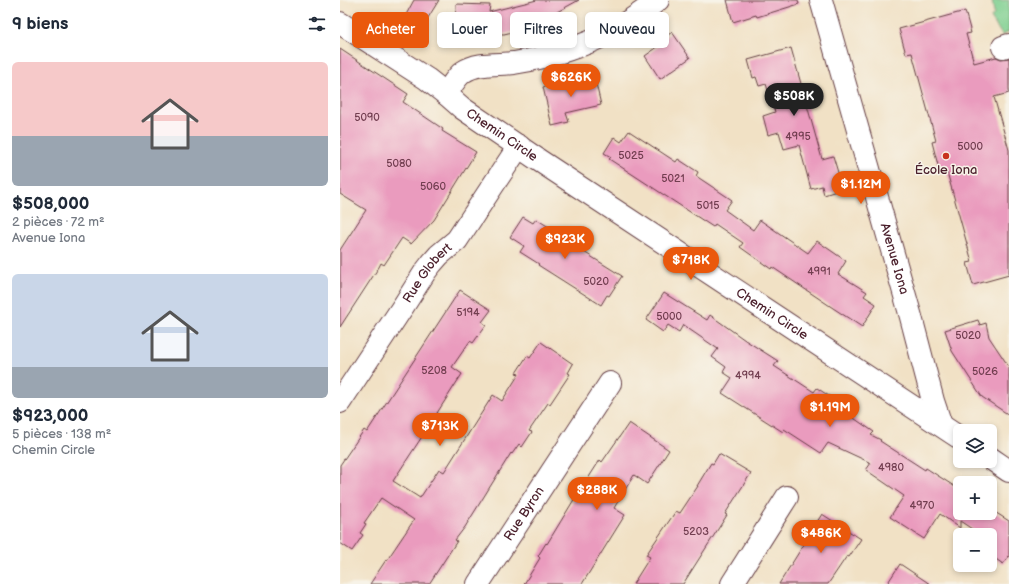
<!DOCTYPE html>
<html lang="fr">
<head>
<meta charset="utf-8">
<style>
  :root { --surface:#fff; --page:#f6f6f7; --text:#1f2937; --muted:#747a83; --accent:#ea580c }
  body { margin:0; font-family:"Balsamiq Sans",sans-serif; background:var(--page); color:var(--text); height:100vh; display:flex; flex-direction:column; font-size:15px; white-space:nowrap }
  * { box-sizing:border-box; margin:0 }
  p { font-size:13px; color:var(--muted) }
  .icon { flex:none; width:22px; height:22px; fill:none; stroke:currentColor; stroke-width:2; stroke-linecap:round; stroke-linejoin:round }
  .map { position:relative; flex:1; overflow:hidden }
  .side { display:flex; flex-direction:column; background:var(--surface); width:340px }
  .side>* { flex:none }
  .guide { position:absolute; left:12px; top:12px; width:380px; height:36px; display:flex; gap:8px }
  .tools { position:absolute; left:613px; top:424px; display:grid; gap:8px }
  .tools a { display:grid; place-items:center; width:44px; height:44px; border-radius:6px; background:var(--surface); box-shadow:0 2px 6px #0003; font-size:20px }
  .price { position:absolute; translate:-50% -34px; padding:0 9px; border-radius:14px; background:var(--accent); color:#fff; font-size:13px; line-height:26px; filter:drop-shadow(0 1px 2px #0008) }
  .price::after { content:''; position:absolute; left:50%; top:24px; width:12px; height:9px; margin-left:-6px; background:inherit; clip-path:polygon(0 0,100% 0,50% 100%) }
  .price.active { background:#222; color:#fff }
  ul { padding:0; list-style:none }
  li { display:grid; align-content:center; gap:8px; height:212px; padding:0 12px }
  li span { display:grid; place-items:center; height:124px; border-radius:6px; color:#555 }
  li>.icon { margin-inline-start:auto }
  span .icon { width:72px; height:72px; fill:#fffc; stroke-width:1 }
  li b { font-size:17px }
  h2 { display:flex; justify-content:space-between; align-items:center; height:48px; padding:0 12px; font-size:17px }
  .tag { padding:0 14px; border-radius:6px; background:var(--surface); box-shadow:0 2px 6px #0003; font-size:14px; line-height:36px }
  .tag.active { background:var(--accent); color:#fff }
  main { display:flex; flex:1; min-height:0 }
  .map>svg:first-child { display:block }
  .green { fill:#7fd091; stroke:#64785e }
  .building { fill:#ea9bbe }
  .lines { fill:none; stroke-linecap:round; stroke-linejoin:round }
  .minor-casing { stroke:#633c42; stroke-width:24 }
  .minor { stroke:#fff; stroke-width:22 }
  .poi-dot { fill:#c8321e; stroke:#f7f3e8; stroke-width:1.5 }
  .labels { text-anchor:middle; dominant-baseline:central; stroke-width:3; stroke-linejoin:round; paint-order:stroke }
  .number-label { font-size:11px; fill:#723e50 }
  .street-label { font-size:13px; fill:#4a1f2b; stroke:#f7f3e8 }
  .poi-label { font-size:13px; fill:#4a1f2b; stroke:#f7f3e8 }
</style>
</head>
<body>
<main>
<section class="side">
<h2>9 biens<svg class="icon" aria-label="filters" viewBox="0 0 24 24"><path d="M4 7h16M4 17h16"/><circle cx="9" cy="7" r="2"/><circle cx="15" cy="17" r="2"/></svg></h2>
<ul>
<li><span style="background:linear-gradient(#f6c9c9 60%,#9aa5b1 0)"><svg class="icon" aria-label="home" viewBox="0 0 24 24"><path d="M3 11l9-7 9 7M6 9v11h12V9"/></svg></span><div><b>$508,000</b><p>2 pièces · 72 m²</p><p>Avenue Iona</p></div></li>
<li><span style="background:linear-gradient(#c9d6e8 75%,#9aa5b1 0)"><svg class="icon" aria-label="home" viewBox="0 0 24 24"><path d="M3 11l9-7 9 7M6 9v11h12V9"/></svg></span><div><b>$923,000</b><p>5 pièces · 138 m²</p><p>Chemin Circle</p></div></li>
</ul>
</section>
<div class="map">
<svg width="669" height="584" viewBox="0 0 669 584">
  <rect width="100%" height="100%" fill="#f7f3e8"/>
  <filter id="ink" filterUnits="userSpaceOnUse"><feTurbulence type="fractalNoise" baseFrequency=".025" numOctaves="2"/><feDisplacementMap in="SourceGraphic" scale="8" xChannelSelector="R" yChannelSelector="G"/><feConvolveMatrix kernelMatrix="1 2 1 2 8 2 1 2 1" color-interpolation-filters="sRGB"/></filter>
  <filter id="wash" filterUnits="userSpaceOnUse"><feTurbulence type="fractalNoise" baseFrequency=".012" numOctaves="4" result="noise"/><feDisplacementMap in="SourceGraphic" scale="16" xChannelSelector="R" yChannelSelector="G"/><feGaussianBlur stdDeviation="0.9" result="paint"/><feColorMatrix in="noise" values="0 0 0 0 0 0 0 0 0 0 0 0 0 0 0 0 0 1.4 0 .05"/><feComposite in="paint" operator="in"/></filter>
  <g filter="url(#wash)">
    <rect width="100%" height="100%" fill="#f1e1c5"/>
    <path class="green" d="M 652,0 L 669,0 L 669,32 L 662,35 L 651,18 L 654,14 Z"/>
    <g id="blocks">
      <path class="building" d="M 74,0 L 99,0 L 78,34 L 61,24 Z
        M 197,0 L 239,0 L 217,12 L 219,20 L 197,26 L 164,34 L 115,33 L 116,4 L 150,5 L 149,12 Z
        M 387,0 L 458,0 L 459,4 L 417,17 L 416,15 L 393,22 Z
        M 625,11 L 631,33 L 626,34 L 634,63 L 656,57 L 661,59 L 669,58 L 669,93 L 654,97 L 669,150 L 669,275 L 633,285 L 627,263 L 632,262 L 607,172 L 600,173 L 592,142 L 596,141 L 572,53 L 566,54 L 559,29 Z
        M 332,32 L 350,58 L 320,79 L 305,56 L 319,46 L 317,43 Z
        M 451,48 L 482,159 L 493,156 L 503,189 L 484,195 L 482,186 L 471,189 L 459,145 L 444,149 L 439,132 L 428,135 L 423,116 L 435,112 L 426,84 L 419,86 L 416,77 L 413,78 L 408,60 Z
        M 0,49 L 68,94 L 63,102 L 103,129 L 102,131 L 136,152 L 94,220 L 71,244 L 62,238 L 44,265 L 41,263 L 39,267 L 0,327 L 0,250 L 26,210 L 0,194 Z
        M 254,75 L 261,105 L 226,113 L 229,122 L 212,126 L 203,87 Z
        M 289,131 L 336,162 L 338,159 L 358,172 L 356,176 L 392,200 L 385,210 L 413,230 L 420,220 L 468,253 L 477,241 L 506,261 L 498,274 L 527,292 L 524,296 L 536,304 L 522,327 L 493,308 L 432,267 L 431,269 L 400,247 L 403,243 L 375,224 L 373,227 L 269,159 L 271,157 L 264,153 L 274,137 L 281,142 Z
        M 183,217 L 193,223 L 196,219 L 230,240 L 228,242 L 282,276 L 269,296 L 267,295 L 261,305 L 198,265 L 199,264 L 180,252 L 184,246 L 170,237 Z
        M 120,290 L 151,310 L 142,322 L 146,325 L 138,336 L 133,343 L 130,341 L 112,367 L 122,374 L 97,413 L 98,413 L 88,430 L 87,429 L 53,481 L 80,498 L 99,469 L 104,472 L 153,395 L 162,401 L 179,374 L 176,373 L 187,356 L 190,358 L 201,342 L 233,364 L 228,373 L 230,374 L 210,404 L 208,403 L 189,431 L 192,432 L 182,447 L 179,444 L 172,454 L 171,453 L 125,527 L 115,540 L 117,541 L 89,584 L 30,584 L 46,560 L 47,560 L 74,520 L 41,498 L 24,523 L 26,524 L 20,533 L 23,535 L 12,551 L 0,543 L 0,465 L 24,430 L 27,432 Z
        M 324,293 L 367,320 L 370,315 L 405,340 L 438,361 L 434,366 L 474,392 L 477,388 L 504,406 L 502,410 L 534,432 L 531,435 L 541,440 L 540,441 L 585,470 L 586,468 L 620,490 L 620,513 L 650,513 L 650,509 L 669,521 L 669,556 L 663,564 L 650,555 L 650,535 L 641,535 L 620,521 L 620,528 L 600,514 L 584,539 L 550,517 L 564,496 L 526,470 L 531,463 L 488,443 L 481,453 L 444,429 L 443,432 L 382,393 L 392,378 L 383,372 L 386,367 L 372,357 L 378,349 L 343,325 L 339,332 L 328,325 L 323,332 L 306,320 Z
        M 638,320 L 640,325 L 646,323 L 649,337 L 669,367 L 669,415 L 642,397 L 612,351 L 605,330 Z
        M 289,423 L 329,450 L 307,484 L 294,475 L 274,508 L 285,515 L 242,584 L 184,584 L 200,558 L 198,556 L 206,543 L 207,544 L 241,488 L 242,488 L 260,460 L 262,462 Z
        M 379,454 L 411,473 L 385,514 L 387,515 L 343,584 L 293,584 L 310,557 L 306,555 L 312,546 L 336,511 L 340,513 L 358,486 L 357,486 L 371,463 L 373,464 Z
        M 482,514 L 521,539 L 509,557 L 507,556 L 488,584 L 439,584 L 471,533 L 470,533 Z
        M 560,564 L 590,584 L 547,584 Z"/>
    </g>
  </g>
  <g filter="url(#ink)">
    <use href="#blocks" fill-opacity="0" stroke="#633c42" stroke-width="1"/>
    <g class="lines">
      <defs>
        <g id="minor">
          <path id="s1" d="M 481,0 L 571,317 L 593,401 L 601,425"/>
          <path id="s2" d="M 0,23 L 87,79 L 106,94 L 122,108 L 200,161 L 620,438"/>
          <path d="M 663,47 L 669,45"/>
          <path d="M 106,94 C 111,87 116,77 123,72 C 138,62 157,65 174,63 C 193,60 212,55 230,49 C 263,39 292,21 318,0"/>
          <path id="s3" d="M 0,402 L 64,305 L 85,272 L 92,263 L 99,255 L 117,240 L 179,146"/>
          <path d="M 650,458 L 669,471"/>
          <path id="s4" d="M 138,584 L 270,383"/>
          <path d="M 392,584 L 447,497"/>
        </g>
      </defs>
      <use href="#minor" class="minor-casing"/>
      <use href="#minor" class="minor"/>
    </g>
  </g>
  <circle class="poi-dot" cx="606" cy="156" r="4"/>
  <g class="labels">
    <g class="number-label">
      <text x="27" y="117">5090</text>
      <text x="458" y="136">4995</text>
      <text x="630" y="146">5000</text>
      <text x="291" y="155">5025</text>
      <text x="59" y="163">5080</text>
      <text x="333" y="178">5021</text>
      <text x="93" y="186">5060</text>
      <text x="368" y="205">5015</text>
      <text x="479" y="271">4991</text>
      <text x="256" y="281">5020</text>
      <text x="128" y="312">5194</text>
      <text x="329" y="316">5000</text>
      <text x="628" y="335">5020</text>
      <text x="94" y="370">5208</text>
      <text x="645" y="371">5026</text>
      <text x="408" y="375">4994</text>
      <text x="551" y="467">4980</text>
      <text x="582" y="505">4970</text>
      <text x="356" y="531">5203</text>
    </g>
    <g class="street-label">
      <text stroke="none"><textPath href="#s2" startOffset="197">Chemin Circle</textPath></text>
      <text stroke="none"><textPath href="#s1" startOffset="269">Avenue Iona</textPath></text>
      <text stroke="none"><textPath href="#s3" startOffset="156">Rue Globert</textPath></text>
      <text stroke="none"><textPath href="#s2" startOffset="521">Chemin Circle</textPath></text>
      <text stroke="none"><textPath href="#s4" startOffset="84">Rue Byron</textPath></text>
    </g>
    <g class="poi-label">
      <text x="606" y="170">École Iona</text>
    </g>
  </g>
</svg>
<div class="tools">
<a><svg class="icon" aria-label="layers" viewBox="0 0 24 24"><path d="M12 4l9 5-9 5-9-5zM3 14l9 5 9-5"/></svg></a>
<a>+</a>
<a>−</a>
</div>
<b class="price" style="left:231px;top:98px">$626K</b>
<b class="price active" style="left:454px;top:117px">$508K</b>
<b class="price" style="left:521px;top:205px">$1.12M</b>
<b class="price" style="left:225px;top:260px">$923K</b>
<b class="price" style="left:351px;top:281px">$718K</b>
<b class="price" style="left:490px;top:428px">$1.19M</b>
<b class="price" style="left:100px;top:447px">$713K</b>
<b class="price" style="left:257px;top:511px">$288K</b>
<b class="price" style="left:481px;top:554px">$486K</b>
<div class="guide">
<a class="tag active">Acheter</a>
<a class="tag">Louer</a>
<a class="tag">Filtres</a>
<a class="tag">Nouveau</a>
</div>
</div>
</main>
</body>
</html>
